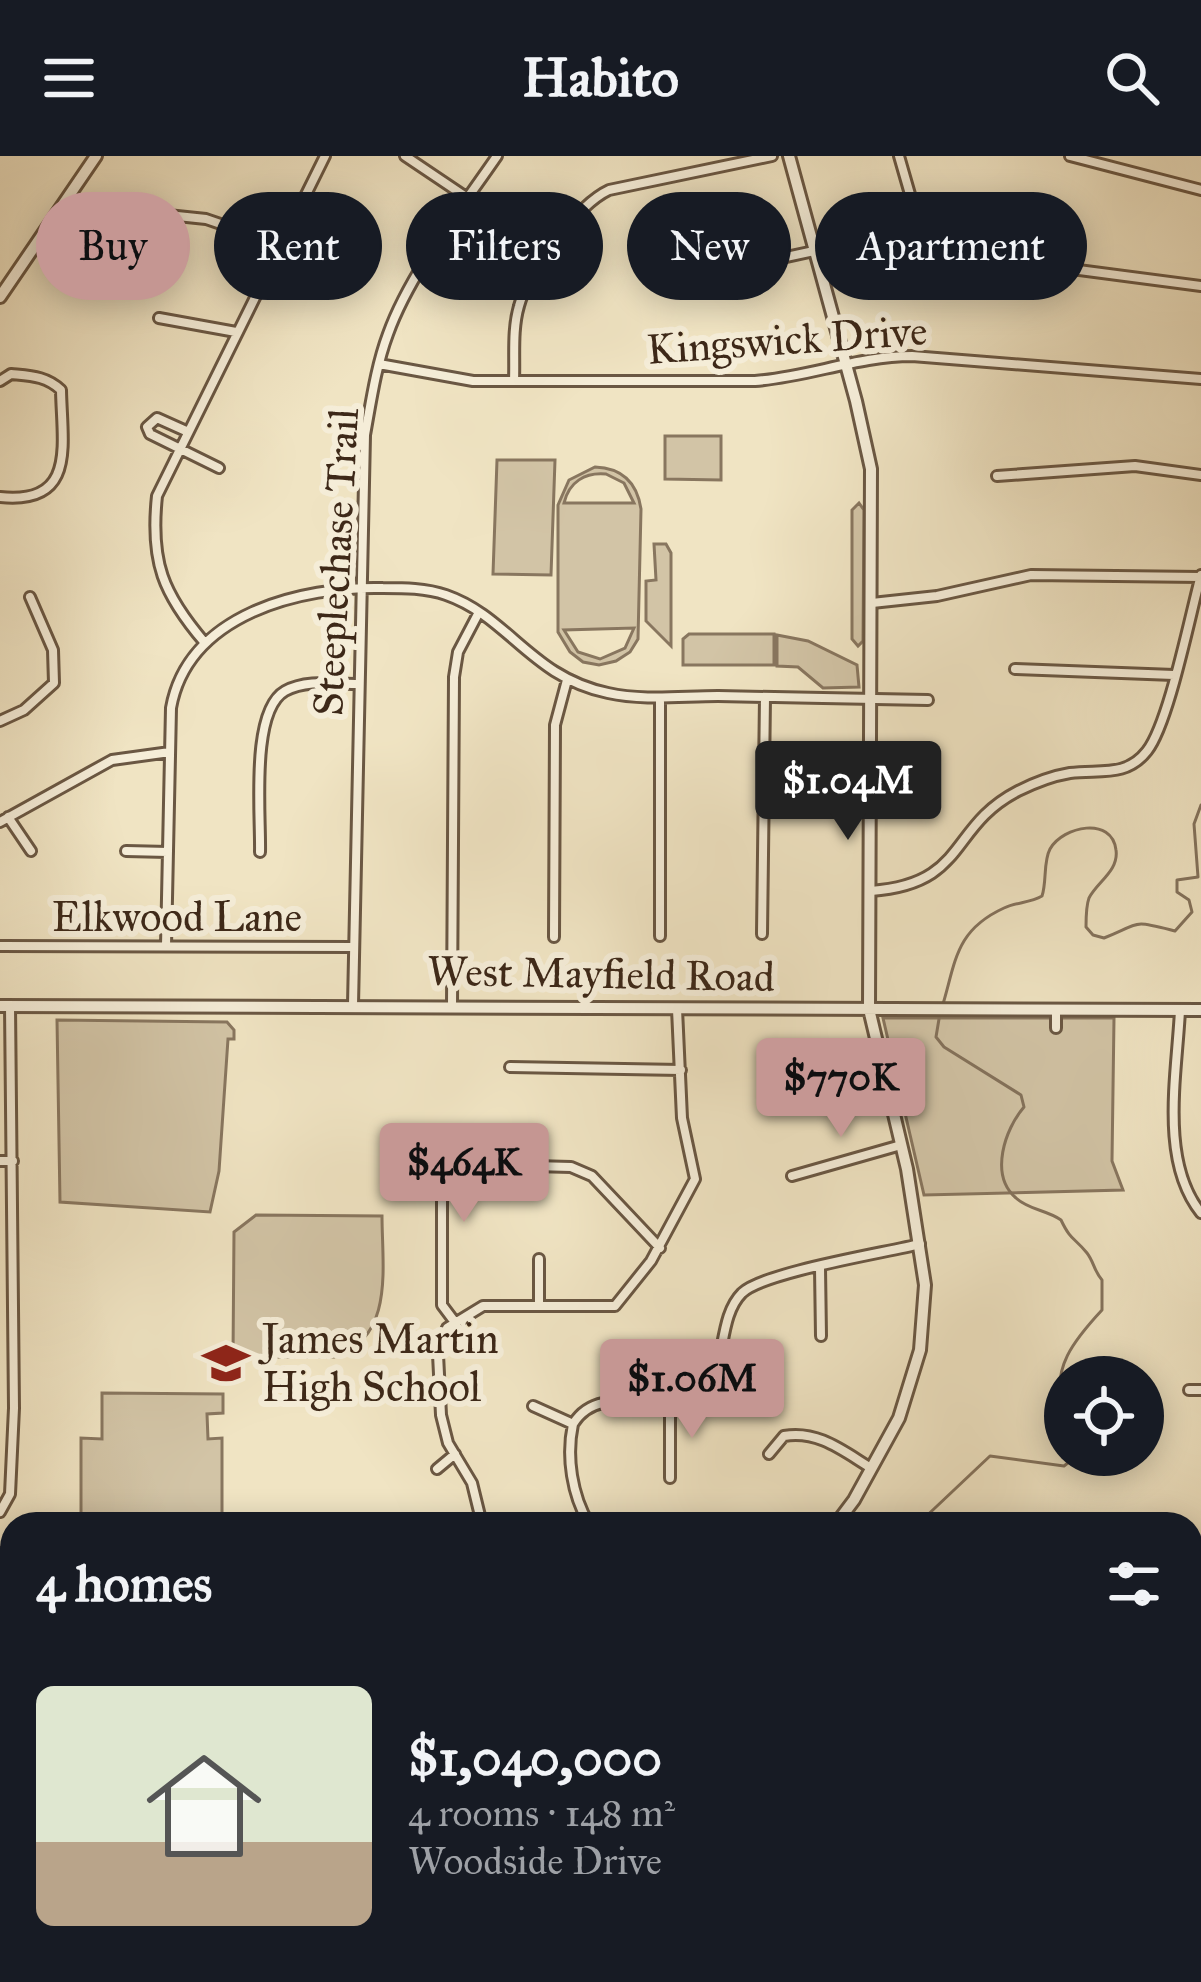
<!DOCTYPE html>
<html lang="en">
<head>
<meta charset="utf-8">
<style>
  :root { --surface:#171b24; --page:#20242c; --text:#f1f3f6; --muted:#9ea1a6; --line:#363941; --accent:#c59692 }
  body { margin:0; font-family:"IM FELL Great Primer",serif; background:var(--page); color:var(--text); height:100vh; display:flex; flex-direction:column; font-size:45px; white-space:nowrap }
  * { box-sizing:border-box; margin:0 }
  p { font-size:39px; color:var(--muted) }
  .icon { flex:none; width:66px; height:66px; fill:none; stroke:currentColor; stroke-width:2; stroke-linecap:round; stroke-linejoin:round }
  .map { position:relative; flex:1; overflow:hidden }
  .panel { position:absolute; left:0px; top:1356px; width:1203px; height:471px; display:flex; flex-direction:column; background:var(--surface); border-radius:36px 36px 0 0; box-shadow:0 6px 30px #0003 }
  .panel>* { flex:none }
  .hud { position:absolute; left:36px; top:36px; width:1131px; height:108px; display:flex; gap:24px }
  .controls { position:absolute; left:1044px; top:1200px; display:grid; gap:24px }
  .controls a { display:grid; place-items:center; width:120px; height:120px; border-radius:50%; background:var(--surface); box-shadow:0 6px 30px #0003; font-size:60px }
  .price { position:absolute; translate:-50% -102px; padding:0 27px; border-radius:12px; background:var(--accent); color:#111; font-size:39px; line-height:78px; filter:drop-shadow(0 3px 6px #0008) }
  .price::after { content:''; position:absolute; left:50%; top:72px; width:36px; height:27px; margin-left:-18px; background:inherit; clip-path:polygon(0 0,100% 0,50% 100%) }
  .price.current { background:#222; color:#fff }
  ul { padding:0; list-style:none }
  li { display:flex; align-items:center; gap:36px; height:300px; padding:0 36px }
  li+li { border-top:3px solid var(--line) }
  li span { display:grid; place-items:center; flex:none; width:336px; height:240px; border-radius:18px; color:#555 }
  li>.icon { margin-inline-start:auto }
  span .icon { width:144px; height:144px; fill:#fffc; stroke-width:1 }
  li b { font-size:51px }
  h2 { display:flex; justify-content:space-between; align-items:center; height:144px; padding:0 36px; font-size:51px }
  .pill { padding:0 42px; border-radius:54px; background:var(--surface); box-shadow:0 6px 30px #0003; font-size:42px; line-height:108px }
  .pill.current { background:var(--accent); color:#111 }
  header { display:flex; justify-content:space-between; align-items:center; height:156px; padding:0 36px; background:var(--surface); font-size:54px; font-weight:700 }
  .map>svg:first-child { display:block }
  .green { fill:#d2c4a6; stroke:#88765f; stroke-width:3; fill-rule:evenodd }
  .lines { fill:none; stroke-linecap:round; stroke-linejoin:round }
  .stream { stroke:#84725c; stroke-width:3 }
  .minor-casing { stroke:#6a5743; stroke-width:14 }
  .tertiary-casing { stroke:#6a5743; stroke-width:16 }
  .secondary-casing { stroke:#3d2818; stroke-width:18 }
  .minor { stroke:#f5edd8; stroke-width:8 }
  .tertiary { stroke:#f5edd8; stroke-width:10 }
  .secondary { stroke:#f5edd8; stroke-width:12 }
  .labels { text-anchor:middle; dominant-baseline:central; stroke-width:12; stroke-linejoin:round; paint-order:stroke }
  .street-label { font-size:42px; fill:#3d2818; stroke:#f5edd8 }
  .poi-label { font-size:42px; fill:#3d2818; stroke:#f5edd8; text-anchor:start }
</style>
</head>
<body>
<header><svg class="icon" aria-label="menu" viewBox="0 0 24 24"><path d="M4 6h16M4 12h16M4 18h16"/></svg>Habito<svg class="icon" aria-label="search" viewBox="0 0 24 24"><circle cx="10" cy="10" r="6"/><path d="M15 15l6 6"/></svg></header>
<div class="map">
<svg width="1201" height="1826" viewBox="0 0 1201 1826">
  <rect width="100%" height="100%" fill="#f0e4c3"/>
  <filter id="stains"><feTurbulence type="fractalNoise" baseFrequency=".00167" numOctaves="4"/><feColorMatrix values="0 0 0 0 .2 0 0 0 0 .09 0 0 0 0 .02 0 0 0 .5 -.17"/></filter>
  <radialGradient id="worn" r=".72"><stop offset=".6" stop-color="#630" stop-opacity="0"/><stop offset="1" stop-color="#630" stop-opacity=".3"/></radialGradient>
  <path class="green" d="M 665,280 L 721,280 L 721,324 L 665,323 Z
    M 497,304 L 555,304 L 551,419 L 493,418 Z
    M 595,311 C 621,312 637,326 641,353 L 638,483 L 630,496 L 616,505 L 599,509 L 583,506 L 570,496 L 558,476 L 558,349 L 569,324 ZM 606,318 L 624,327 L 634,347 L 564,347 C 569,326 585,316 606,318 ZM 634,472 L 625,492 L 600,503 L 578,496 L 564,474 Z
    M 859,347 L 864,354 L 863,485 L 858,490 L 852,483 L 852,354 Z
    M 654,388 L 666,388 L 671,397 L 671,490 L 646,465 L 646,425 L 656,424 Z
    M 689,478 L 774,478 L 774,509 L 683,509 L 683,483 Z
    M 777,479 L 808,485 L 857,509 L 859,531 L 823,532 L 798,511 L 777,510 Z
    M 883,862 L 1114,862 L 1112,1005 L 1123,1034 L 924,1039 Z
    M 57,864 L 227,866 L 234,874 L 234,883 L 228,883 L 219,1015 L 210,1056 L 60,1046 Z
    M 256,1059 L 382,1060 C 382,1111 395,1182 334,1201 L 233,1201 L 234,1076 Z
    M 102,1237 L 223,1238 L 223,1257 L 207,1258 L 208,1283 L 222,1282 L 222,1368 L 81,1368 L 81,1282 L 102,1283 Z"/>
  <g class="lines">
    <path class="stream" d="M 943,848 C 956,804 956,774 1004,752 C 1017,746 1030,747 1042,740 C 1047,725 1043,706 1050,693 C 1063,670 1112,660 1116,694 C 1119,715 1097,726 1089,742 C 1086,750 1086,762 1086,771 L 1093,779 L 1104,782 C 1143,766 1131,764 1175,775 L 1192,756 L 1189,744 L 1177,736 L 1177,724 L 1198,721 L 1194,668 L 1201,649
      M 940,857 L 936,881 L 944,891 L 1021,939 L 1024,951 C 1005,973 989,1019 1016,1042 C 1029,1054 1047,1054 1061,1064 C 1071,1085 1074,1081 1087,1097 C 1094,1106 1094,1115 1102,1124 L 1102,1154 C 1076,1182 1048,1214 1065,1255
      M 918,1368 L 990,1300 L 1064,1310 L 1078,1299
      M 445,1815 L 446,1826"/>
    <defs>
      <path id="minor" d="M 405,0 L 469,43
        M 899,0 L 922,80 L 941,96 L 1201,130
        M 1070,0 L 1201,34
        M 158,58 L 206,63 L 279,88
        M 657,129 L 814,95
        M 159,162 L 236,176
        M 379,208 L 473,225 L 755,225 C 808,221 859,200 912,200 L 1201,223
        M 0,225 L 11,218 C 31,220 46,220 61,234 C 62,289 77,349 0,341
        M 514,225 C 515,200 512,174 519,150 C 528,116 577,49 609,34 L 772,0
        M 186,275 L 157,262 L 147,271 L 150,278 L 219,312
        M 997,320 L 1135,310 L 1201,319
        M 872,447 L 937,440 L 1031,419 L 1200,421
        M 205,487 C 163,438 150,406 157,340 L 325,0
        M 1015,513 L 1174,519
        M 660,542 L 660,780
        M 0,565 L 24,554 L 54,527 L 53,494 L 30,441
        M 8,661 L 31,695
        M 0,666 L 112,604 L 170,596
        M 126,695 L 168,696
        M 260,696 C 261,659 250,555 285,535 C 306,523 335,528 358,528
        M 871,735 C 968,728 948,671 1018,635 C 1034,627 1052,620 1070,617 C 1099,613 1126,622 1147,595 C 1169,567 1190,459 1201,419
        M 762,778 L 765,541
        M 554,781 L 555,569 L 567,524
        M 0,790 L 354,791
        M 166,790 L 171,552 C 188,458 301,430 383,432 C 404,432 426,432 446,439 C 509,461 531,521 608,537 C 644,545 682,540 718,540 C 788,541 858,543 928,544
        M 353,849 L 365,279 C 371,246 376,210 388,178 C 410,117 460,54 497,0
        M 452,850 L 454,521 L 458,496 L 479,456
        M 1056,854 L 1056,872
        M 1180,854 C 1177,918 1159,1005 1201,1057
        M 510,911 L 681,914
        M 442,984 L 442,1149 L 454,1165
        M 0,1005 L 13,1005
        M 534,1010 L 571,1011 L 592,1020 L 660,1092
        M 792,1020 L 901,989
        M 539,1103 L 539,1150
        M 820,1112 L 821,1180
        M 1189,1234 L 1201,1234
        M 533,1250 L 573,1268
        M 573,1268 C 601,1224 655,1262 694,1243 C 730,1226 714,1165 742,1137 C 764,1116 884,1097 920,1088
        M 573,1268 C 566,1301 572,1339 589,1368
        M 769,1298 L 784,1280 C 818,1274 843,1295 871,1312
        M 437,1313 L 455,1298
        M 670,1322 L 670,1248
        M 0,1356 L 10,1338 L 14,1252 L 10,850
        M 482,1368 L 472,1327 L 448,1287 L 441,1259 L 438,1198 L 447,1172 L 483,1150 L 615,1150 L 651,1105 L 695,1023 L 682,962 L 677,853
        M 0,1397 L 2,1403
        M 1191,1517 L 1201,1517
        M 100,1815 L 100,1826
        M 290,1815 L 290,1826
        M 695,1815 L 696,1826"/>
      <path id="tertiary" d="M 789,0 L 856,245 L 871,313 L 869,853 L 907,1013 L 925,1129 L 920,1194 L 899,1262 L 854,1344 L 836,1368
        M 0,141 L 96,0
        M 0,850 L 1201,854
        M 497,1826 L 497,1815"/>
      <path id="secondary" d="M 0,1792 L 12,1792
        M 0,1807 L 12,1807
        M 1191,1807 L 1201,1807
        M 792,1815 L 848,1820 L 1201,1824"/>
    </defs>
    <use href="#minor" class="minor-casing"/>
    <use href="#tertiary" class="tertiary-casing"/>
    <use href="#secondary" class="secondary-casing"/>
    <use href="#minor" class="minor"/>
    <use href="#tertiary" class="tertiary"/>
    <use href="#secondary" class="secondary"/>
  </g>
  <defs>
    <symbol id="school-bare" viewBox="-9 -9 18 18"><path d="M0-5L7-2L0 1L-7-2ZM-4 1L0 2.5L4 1V4Q0 6-4 4Z" fill="#8f2418" stroke="#f5edd8" stroke-width="2.5" paint-order="stroke"/></symbol>
  </defs>
  <g fill-rule="evenodd">
    <use href="#school-bare" x="193" y="1174" width="66" height="66"/>
  </g>
  <g class="labels">
    <g class="street-label">
      <text transform="translate(787 184) rotate(-4)">Kingswick Drive</text>
      <text transform="translate(336 406) rotate(-87)">Steeplechase Trail</text>
      <text x="177" y="761">Elkwood Lane</text>
      <text transform="translate(601 818) rotate(1)">West Mayfield Road</text>
    </g>
    <g class="poi-label">
      <text x="262" y="1183">James Martin<tspan x="262" dy="48">High School</tspan></text>
    </g>
  </g>
  <rect width="100%" height="100%" filter="url(#stains)"/>
  <rect width="100%" height="100%" fill="url(#worn)"/>
</svg>
<div class="controls">
<a><svg class="icon" aria-label="locate" viewBox="0 0 24 24"><circle cx="12" cy="12" r="6"/><path d="M12 2v4M12 18v4M2 12h4M18 12h4"/></svg></a>
</div>
<b class="price current" style="left:848px;top:687px">$1.04M</b>
<b class="price" style="left:841px;top:984px">$770K</b>
<b class="price" style="left:464px;top:1069px">$464K</b>
<b class="price" style="left:692px;top:1285px">$1.06M</b>
<div class="hud">
<a class="pill current">Buy</a>
<a class="pill">Rent</a>
<a class="pill">Filters</a>
<a class="pill">New</a>
<a class="pill">Apartment</a>
</div>
<section class="panel">
<h2>4 homes<svg class="icon" aria-label="filters" viewBox="0 0 24 24"><path d="M4 7h16M4 17h16"/><circle cx="9" cy="7" r="2"/><circle cx="15" cy="17" r="2"/></svg></h2>
<ul>
<li><span style="background:linear-gradient(#dfe7d0 65%,#b9a48a 0)"><svg class="icon" aria-label="home" viewBox="0 0 24 24"><path d="M3 11l9-7 9 7M6 9v11h12V9"/></svg></span><div><b>$1,040,000</b><p>4 rooms · 148 m²</p><p>Woodside Drive</p></div></li>
</ul>
</section>
</div>
</body>
</html>
